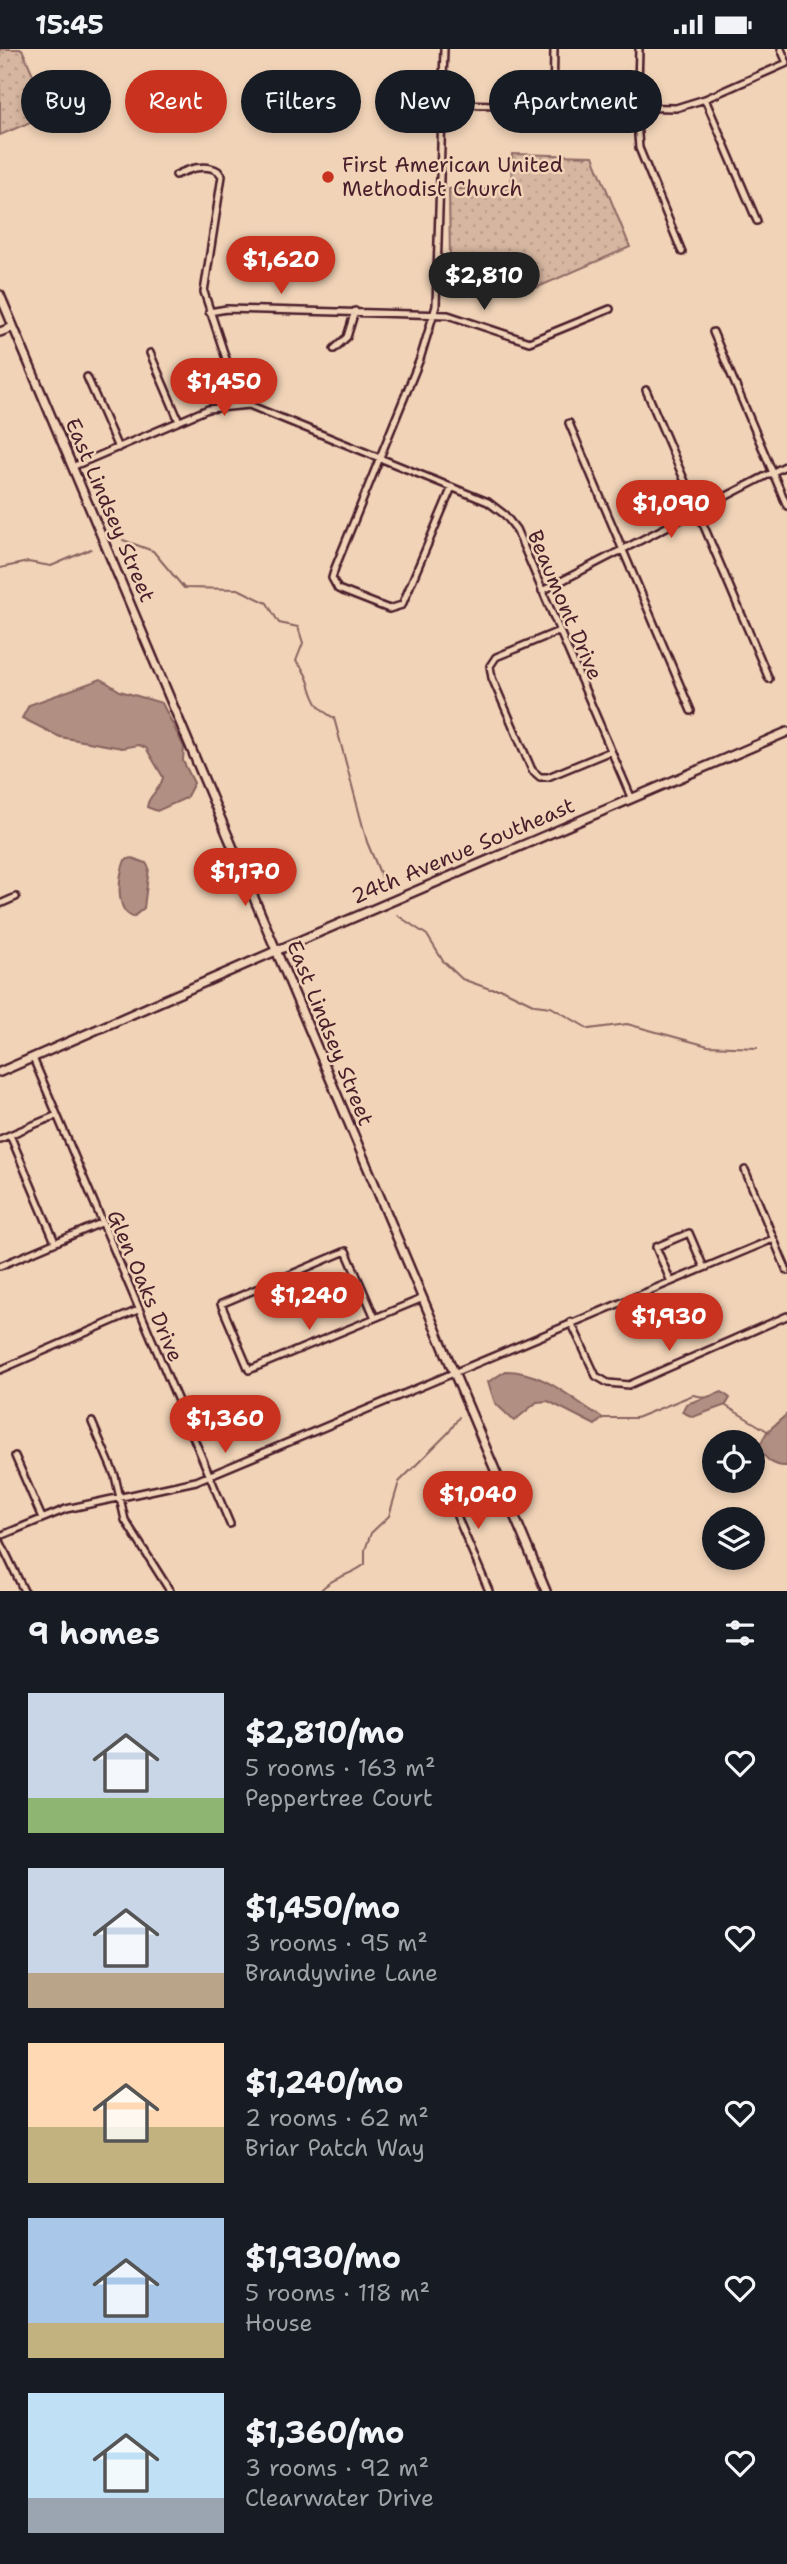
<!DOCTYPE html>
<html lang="en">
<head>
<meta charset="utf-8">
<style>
  :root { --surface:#171b24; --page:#20242c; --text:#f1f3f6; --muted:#9ea1a6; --accent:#c8321e }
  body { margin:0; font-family:"Shantell Sans",sans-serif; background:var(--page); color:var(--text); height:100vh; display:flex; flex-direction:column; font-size:26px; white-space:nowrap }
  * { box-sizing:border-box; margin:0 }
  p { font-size:23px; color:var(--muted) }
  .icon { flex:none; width:38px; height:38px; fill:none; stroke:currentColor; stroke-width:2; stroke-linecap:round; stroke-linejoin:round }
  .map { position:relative; height:1542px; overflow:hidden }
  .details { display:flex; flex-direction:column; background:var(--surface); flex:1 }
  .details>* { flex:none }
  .guide { position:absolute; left:21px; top:21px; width:746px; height:63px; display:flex; gap:14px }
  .controls { position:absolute; left:702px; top:1381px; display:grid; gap:14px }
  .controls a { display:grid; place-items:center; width:63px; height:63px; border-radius:50%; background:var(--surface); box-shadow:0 4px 10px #0003; font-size:35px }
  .price { position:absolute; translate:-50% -60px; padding:0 16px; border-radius:24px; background:var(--accent); color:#fff; font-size:23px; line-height:46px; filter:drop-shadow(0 2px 4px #0008) }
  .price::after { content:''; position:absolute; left:50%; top:42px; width:21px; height:16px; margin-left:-10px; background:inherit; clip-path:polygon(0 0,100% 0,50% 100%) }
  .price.current { background:#222; color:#fff }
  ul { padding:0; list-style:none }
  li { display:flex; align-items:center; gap:21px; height:175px; padding:0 28px }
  li span { display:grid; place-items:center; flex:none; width:196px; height:140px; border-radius:0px; color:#555 }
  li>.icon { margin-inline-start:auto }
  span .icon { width:84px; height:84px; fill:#fffc; stroke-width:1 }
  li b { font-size:30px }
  h2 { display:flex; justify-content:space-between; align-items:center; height:84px; padding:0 28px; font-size:30px }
  .chip { padding:0 24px; border-radius:32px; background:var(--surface); box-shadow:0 4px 10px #0003; font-size:24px; line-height:63px }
  .chip.current { background:var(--accent); color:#fff }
  .status { display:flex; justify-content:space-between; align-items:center; height:49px; padding:0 35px; background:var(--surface); direction:ltr }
  .status svg { height:19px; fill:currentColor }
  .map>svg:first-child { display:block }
  .park { fill:url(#park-dots); stroke:#906a66; stroke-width:2 }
  .water { fill:#b18f82; stroke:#88625f; stroke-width:2 }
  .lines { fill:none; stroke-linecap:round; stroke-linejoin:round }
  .stream { stroke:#88625f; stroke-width:2 }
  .street-casing { stroke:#4a1f2b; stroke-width:10 }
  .secondary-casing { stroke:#4a1f2b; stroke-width:12 }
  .street { stroke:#f1d4b8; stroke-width:5 }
  .secondary { stroke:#f1d4b8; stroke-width:7 }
  .poi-dot { fill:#c8321e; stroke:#f1d4b8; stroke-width:2.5 }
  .labels { text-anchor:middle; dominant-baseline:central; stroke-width:5; stroke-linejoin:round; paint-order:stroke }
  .poi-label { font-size:21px; fill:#4a1f2b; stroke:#f1d4b8; text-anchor:start }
  .street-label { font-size:21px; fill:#4a1f2b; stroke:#f1d4b8 }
</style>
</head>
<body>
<div class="status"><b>15:45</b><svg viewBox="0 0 49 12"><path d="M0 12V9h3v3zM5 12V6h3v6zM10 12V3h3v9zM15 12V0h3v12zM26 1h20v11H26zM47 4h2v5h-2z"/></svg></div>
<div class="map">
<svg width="787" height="1542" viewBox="0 0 787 1542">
  <defs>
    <pattern id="park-dots" width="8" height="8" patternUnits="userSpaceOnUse" patternTransform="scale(1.75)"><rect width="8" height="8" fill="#d6b6a0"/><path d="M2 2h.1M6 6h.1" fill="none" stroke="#b99c8a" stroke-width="1.8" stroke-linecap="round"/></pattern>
  </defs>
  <rect width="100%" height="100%" fill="#f1d4b8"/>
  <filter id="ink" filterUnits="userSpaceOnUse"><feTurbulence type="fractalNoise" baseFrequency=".0143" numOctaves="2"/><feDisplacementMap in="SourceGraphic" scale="14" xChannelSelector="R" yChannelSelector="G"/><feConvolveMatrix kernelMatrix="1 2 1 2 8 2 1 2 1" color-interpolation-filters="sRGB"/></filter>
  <g filter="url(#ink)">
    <path class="park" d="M 0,0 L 22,0 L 50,65 L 0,86 Z
      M 512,105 L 593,107 L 630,198 L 529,242 L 450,214 L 449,140 L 511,140 Z"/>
    <path class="water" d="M 101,630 L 120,642 L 162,654 L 184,698 L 183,712 L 194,734 L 186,749 L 157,762 L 147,758 C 148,745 161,742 163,728 L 146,699 L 139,696 L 122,699 L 60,688 L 22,669 L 29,656 Z
      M 132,809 L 146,814 L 149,819 L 144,859 L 133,868 C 114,861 119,826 125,811 Z
      M 506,1322 C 544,1322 572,1351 603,1369 L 595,1376 L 548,1352 L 537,1353 L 514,1372 L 495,1354 L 488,1333 Z
      M 722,1343 L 730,1349 L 726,1356 L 693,1368 L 682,1363 L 686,1355 Z
      M 787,1365 L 787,1417 C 773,1418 765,1409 758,1399 L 767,1383 Z"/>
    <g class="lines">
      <path class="stream" d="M 123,491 L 153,502 L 184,539 L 238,540 L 267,554 L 279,574 L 298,578 L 303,594 L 296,612 C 317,633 304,653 334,669 L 367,793 L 385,836
        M 0,519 L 28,513 L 51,517 L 91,500
        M 397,866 L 427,886 L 443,912 L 462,930 L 490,940 L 502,940 L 535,956 L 551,958 L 589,980 L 627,975 L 708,997 L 757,999
        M 726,1357 L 769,1383
        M 603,1369 L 636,1369 L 693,1346 L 704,1348
        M 320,1542 C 333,1527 351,1527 365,1515 L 365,1501 L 371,1484 L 389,1467 L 399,1433 L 449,1383 L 459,1368"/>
      <defs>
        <path id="street" d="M 444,0 L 436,257 L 420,310 L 335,519 L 332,529 L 338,540 L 389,560 L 402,556 L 452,438
          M 639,0 L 637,73 L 639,99 L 682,203
          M 781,0 L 787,14
          M 705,50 L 757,172
          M 442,55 L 676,59 L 705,50 L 787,14
          M 553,57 L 554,0
          M 176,126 C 189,120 205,114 218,122 L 222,127 L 204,243 L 231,325 L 234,355
          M 209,263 L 227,260 L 448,266 L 529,293 L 610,260
          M 713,283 L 787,457
          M 334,300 L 347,288 L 355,262
          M 150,304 L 179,372
          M 87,328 L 118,399
          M 646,341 L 769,630
          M 569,374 L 691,662
          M 72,418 L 208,360 L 249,356 L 488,453 L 505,466 L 516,480 L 631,748
          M 542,542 L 787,416
          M 559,582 L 496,608 L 490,617 L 492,629 L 532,721 L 540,728 L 548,728 L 611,702
          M 0,855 L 16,848
          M 33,1009 L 230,1475
          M 10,1086 L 55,1193
          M 0,1090 L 57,1066
          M 745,1121 L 787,1222
          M 0,1217 L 101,1174
          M 671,1233 L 656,1198 L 689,1184 L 704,1219
          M 375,1269 L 346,1202 L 221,1255 L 249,1321 L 421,1250
          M 571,1273 L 596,1327 L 608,1334 L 629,1336 L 787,1267
          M 0,1321 L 138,1261
          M 92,1373 L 115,1427 L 125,1471 L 170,1542
          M 15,1407 L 42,1469
          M 440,1446 L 450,1451 L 489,1542
          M 0,1487 L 66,1460 L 196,1432 L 773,1190
          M 0,1492 L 24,1542"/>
        <path id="secondary" d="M 0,246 L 546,1542
          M 0,283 L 13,278
          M 0,1023 L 278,901 L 787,683"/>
      </defs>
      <use href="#street" class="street-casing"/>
      <use href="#secondary" class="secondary-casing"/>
      <use href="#street" class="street"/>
      <use href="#secondary" class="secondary"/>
    </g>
  </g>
  <circle class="poi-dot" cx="328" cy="128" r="7"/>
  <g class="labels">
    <g class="poi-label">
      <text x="342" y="116">First American United<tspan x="342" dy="24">Methodist Church</tspan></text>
    </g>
    <g class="street-label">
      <text transform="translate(110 461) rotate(67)">East Lindsey Street</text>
      <text transform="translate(565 556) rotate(67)">Beaumont Drive</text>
      <text transform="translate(463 802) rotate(-23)">24th Avenue Southeast</text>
      <text transform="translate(330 984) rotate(68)">East Lindsey Street</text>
      <text transform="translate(145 1237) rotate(67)">Glen Oaks Drive</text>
    </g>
  </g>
</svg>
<div class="controls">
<a><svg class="icon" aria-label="locate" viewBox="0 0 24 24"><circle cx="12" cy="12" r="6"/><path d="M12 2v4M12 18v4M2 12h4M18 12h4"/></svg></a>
<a><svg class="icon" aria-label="layers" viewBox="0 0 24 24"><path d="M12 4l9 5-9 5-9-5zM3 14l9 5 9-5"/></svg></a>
</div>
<b class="price" style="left:281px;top:247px">$1,620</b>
<b class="price current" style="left:484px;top:263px">$2,810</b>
<b class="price" style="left:224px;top:369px">$1,450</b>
<b class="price" style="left:671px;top:491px">$1,090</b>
<b class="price" style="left:245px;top:859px">$1,170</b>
<b class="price" style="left:309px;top:1283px">$1,240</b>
<b class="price" style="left:669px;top:1304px">$1,930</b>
<b class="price" style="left:225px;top:1406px">$1,360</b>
<b class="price" style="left:478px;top:1482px">$1,040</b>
<div class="guide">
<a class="chip">Buy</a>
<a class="chip current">Rent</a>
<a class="chip">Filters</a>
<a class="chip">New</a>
<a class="chip">Apartment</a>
</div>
</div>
<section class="details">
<h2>9 homes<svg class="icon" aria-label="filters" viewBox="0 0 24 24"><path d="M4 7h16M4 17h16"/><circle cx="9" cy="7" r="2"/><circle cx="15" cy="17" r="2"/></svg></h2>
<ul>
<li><span style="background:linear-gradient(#c9d6e8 75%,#8fb573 0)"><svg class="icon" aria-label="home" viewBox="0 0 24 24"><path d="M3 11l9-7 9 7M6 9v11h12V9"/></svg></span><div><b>$2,810/mo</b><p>5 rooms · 163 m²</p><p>Peppertree Court</p></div><svg class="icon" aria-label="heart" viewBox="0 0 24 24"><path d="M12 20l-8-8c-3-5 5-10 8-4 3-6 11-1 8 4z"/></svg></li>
<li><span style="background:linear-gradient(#c9d6e8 75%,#b9a48a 0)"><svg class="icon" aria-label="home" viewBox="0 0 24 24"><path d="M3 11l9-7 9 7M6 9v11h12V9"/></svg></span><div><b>$1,450/mo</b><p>3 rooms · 95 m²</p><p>Brandywine Lane</p></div><svg class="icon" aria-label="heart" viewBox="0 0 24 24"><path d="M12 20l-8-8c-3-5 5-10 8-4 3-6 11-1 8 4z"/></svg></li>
<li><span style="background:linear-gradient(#ffd9b3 60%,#c2b280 0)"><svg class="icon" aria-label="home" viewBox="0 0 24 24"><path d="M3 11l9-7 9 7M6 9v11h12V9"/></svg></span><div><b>$1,240/mo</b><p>2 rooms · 62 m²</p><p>Briar Patch Way</p></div><svg class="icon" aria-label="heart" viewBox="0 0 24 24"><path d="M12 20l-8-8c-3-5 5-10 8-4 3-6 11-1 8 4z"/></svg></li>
<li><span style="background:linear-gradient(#a9c7e8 75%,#c2b280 0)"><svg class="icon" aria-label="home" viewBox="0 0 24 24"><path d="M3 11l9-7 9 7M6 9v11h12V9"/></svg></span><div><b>$1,930/mo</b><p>5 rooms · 118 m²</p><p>House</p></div><svg class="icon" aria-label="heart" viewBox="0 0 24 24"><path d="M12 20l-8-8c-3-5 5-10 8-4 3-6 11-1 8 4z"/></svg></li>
<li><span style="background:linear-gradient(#bfe0f5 75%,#9aa5b1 0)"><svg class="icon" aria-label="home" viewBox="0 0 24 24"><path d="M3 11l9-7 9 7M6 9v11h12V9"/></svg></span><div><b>$1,360/mo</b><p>3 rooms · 92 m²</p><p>Clearwater Drive</p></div><svg class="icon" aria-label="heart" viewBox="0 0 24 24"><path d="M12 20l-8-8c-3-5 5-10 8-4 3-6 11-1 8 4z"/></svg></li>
</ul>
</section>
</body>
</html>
